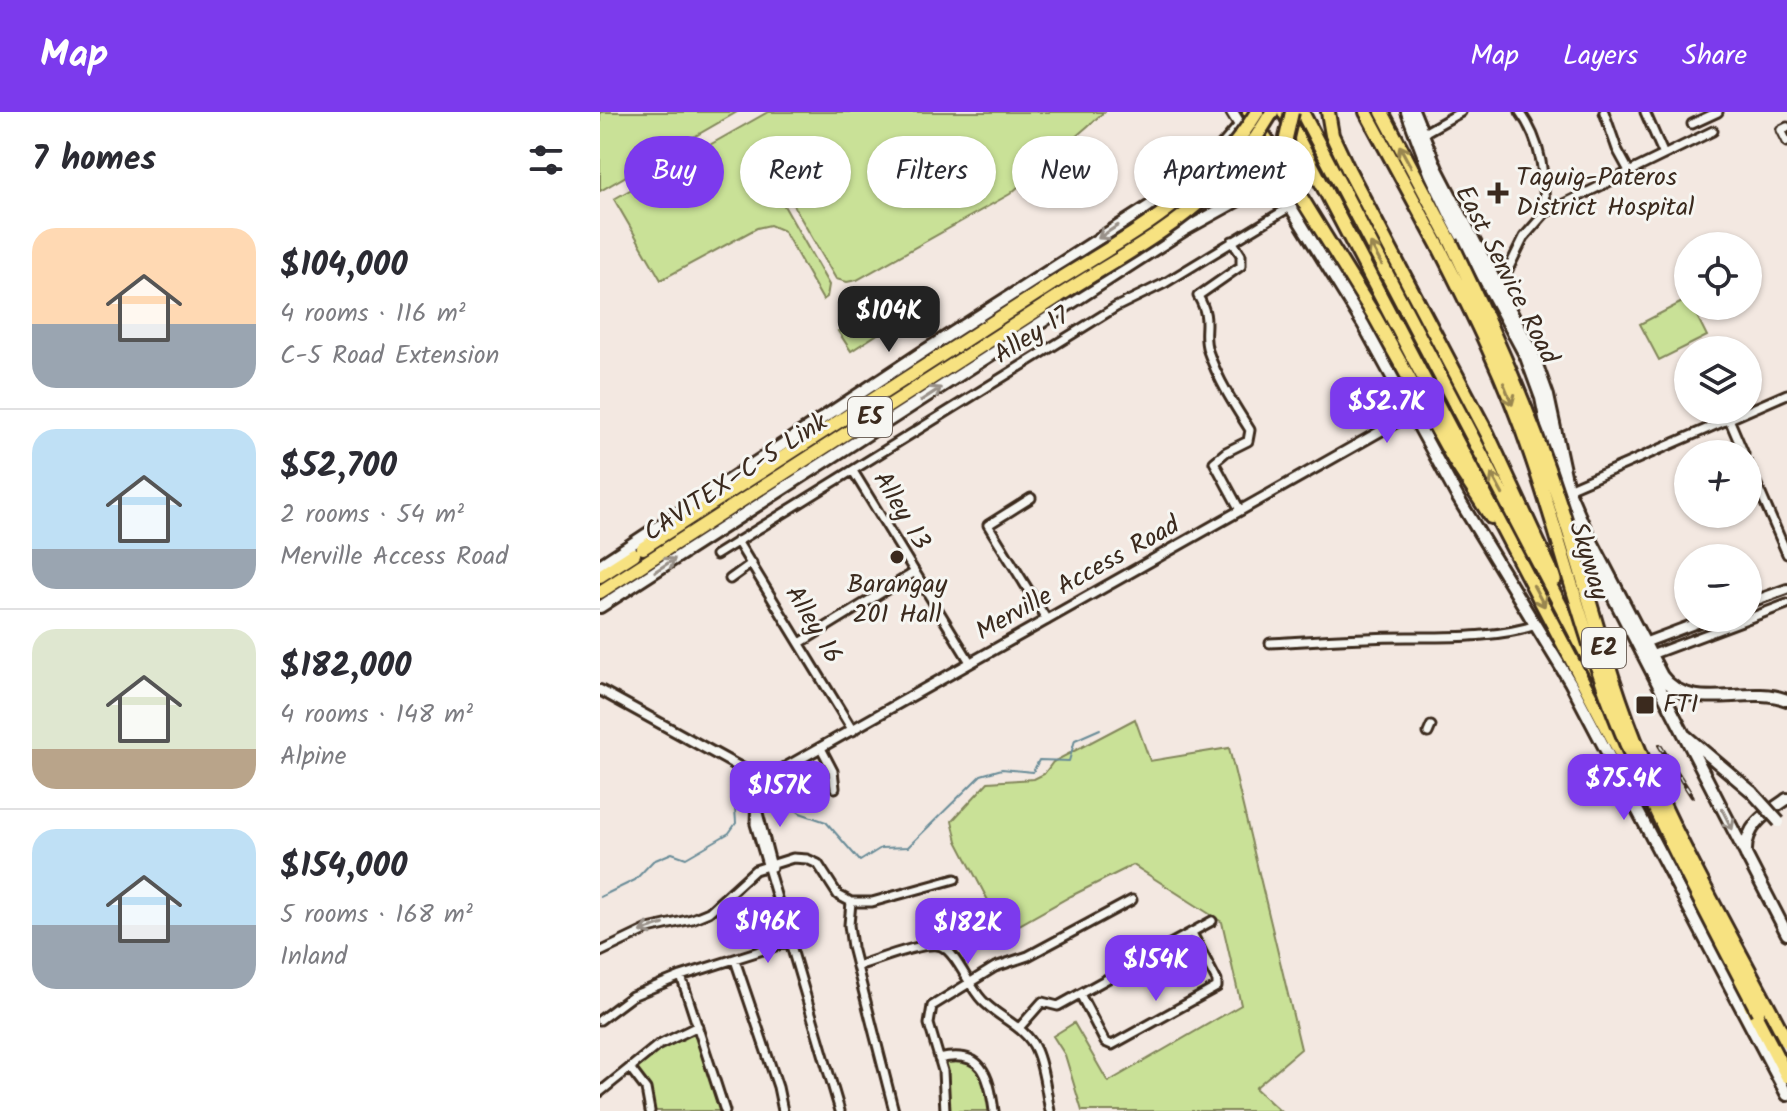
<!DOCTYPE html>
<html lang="en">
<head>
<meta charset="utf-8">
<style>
  :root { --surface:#fff; --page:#f7f7f7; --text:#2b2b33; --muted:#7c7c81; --line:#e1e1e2; --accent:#7c3aed }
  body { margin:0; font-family:Kalam,sans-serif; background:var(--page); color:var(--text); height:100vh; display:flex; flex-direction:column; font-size:30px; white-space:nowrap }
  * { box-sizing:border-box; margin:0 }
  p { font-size:26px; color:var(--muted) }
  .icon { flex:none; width:44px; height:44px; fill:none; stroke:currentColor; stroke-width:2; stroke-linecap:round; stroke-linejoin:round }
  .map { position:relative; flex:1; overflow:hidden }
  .panel { display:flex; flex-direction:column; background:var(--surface); width:600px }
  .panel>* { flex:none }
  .banner { position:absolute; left:24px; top:24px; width:760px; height:72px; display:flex; gap:16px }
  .tools { position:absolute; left:1074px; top:120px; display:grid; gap:16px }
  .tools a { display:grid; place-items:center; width:88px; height:88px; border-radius:50%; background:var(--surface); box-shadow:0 2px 6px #0004; font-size:40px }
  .price { position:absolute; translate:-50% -68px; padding:0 18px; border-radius:16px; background:var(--accent); color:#fff; font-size:26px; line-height:52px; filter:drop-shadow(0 2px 4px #0008) }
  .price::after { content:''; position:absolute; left:50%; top:48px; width:24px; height:18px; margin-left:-12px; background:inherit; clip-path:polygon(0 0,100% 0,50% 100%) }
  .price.current { background:#222; color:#fff }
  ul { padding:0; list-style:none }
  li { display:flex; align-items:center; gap:24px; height:200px; padding:0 32px }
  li+li { border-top:2px solid var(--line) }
  li span { display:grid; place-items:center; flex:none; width:224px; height:160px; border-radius:24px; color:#555 }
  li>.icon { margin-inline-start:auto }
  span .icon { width:96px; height:96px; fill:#fffc; stroke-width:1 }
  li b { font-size:34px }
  h2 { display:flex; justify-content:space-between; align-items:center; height:96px; padding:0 32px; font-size:34px }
  .chip { padding:0 28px; border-radius:36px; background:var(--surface); box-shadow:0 2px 6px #0004; font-size:28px; line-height:72px }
  .chip.current { background:var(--accent); color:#fff }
  header { display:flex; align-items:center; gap:48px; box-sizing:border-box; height:112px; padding:0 40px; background:var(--accent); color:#fff }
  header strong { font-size:38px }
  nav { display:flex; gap:44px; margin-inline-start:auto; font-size:28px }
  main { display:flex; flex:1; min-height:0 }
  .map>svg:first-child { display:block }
  .green { fill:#c9e197; stroke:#82865a; stroke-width:2 }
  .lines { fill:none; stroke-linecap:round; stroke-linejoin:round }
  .stream { stroke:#698c98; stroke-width:2 }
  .minor-casing { stroke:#3b2a1e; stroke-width:13 }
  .tertiary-casing { stroke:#3b2a1e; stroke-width:14 }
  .secondary-casing { stroke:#3b2a1e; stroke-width:16 }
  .motorway-casing { stroke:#3b2a1e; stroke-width:18 }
  .minor { stroke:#f6f6f2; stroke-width:7 }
  .tertiary { stroke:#f6f6f2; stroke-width:8 }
  .secondary { stroke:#f6f6f2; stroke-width:10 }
  .motorway { stroke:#f7e281; stroke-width:12 }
  .rail-casing { stroke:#3b2a1e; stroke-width:5 }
  .rail { stroke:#f6f6f2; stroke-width:2; stroke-dasharray:6; stroke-linecap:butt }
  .secondary-bridge-casing { stroke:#3b2a1e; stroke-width:16; stroke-linecap:butt }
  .motorway-bridge-casing { stroke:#3b2a1e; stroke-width:18; stroke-linecap:butt }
  .secondary-bridge { stroke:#f6f6f2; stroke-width:10 }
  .motorway-bridge { stroke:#f7e281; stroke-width:12 }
  .oneway { stroke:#998650 }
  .oneway2 { stroke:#989088 }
  .poi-dot { fill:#3b2a1e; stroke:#f6f6f2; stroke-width:3 }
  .labels { text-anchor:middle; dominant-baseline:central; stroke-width:6; stroke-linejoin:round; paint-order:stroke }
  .shield { fill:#f6f6f2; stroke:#73675e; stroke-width:2 }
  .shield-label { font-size:24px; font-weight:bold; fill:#3b2a1e }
  .poi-label { font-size:26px; fill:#3b2a1e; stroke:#f6f6f2; text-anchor:start }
  .street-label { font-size:26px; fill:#3b2a1e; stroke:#f6f6f2 }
</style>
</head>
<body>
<header>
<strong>Map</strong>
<nav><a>Map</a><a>Layers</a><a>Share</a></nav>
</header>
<main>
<section class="panel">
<h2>7 homes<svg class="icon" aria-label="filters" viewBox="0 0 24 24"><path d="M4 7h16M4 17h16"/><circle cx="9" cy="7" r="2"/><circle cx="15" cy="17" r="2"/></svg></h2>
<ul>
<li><span style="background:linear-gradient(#ffd9b3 60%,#9aa5b1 0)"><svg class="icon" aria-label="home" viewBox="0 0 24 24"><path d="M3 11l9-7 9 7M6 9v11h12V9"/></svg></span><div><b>$104,000</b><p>4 rooms · 116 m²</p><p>C-5 Road Extension</p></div></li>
<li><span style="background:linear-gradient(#bfe0f5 75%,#9aa5b1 0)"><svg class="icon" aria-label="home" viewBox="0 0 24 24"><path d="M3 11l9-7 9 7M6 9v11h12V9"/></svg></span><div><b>$52,700</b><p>2 rooms · 54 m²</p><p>Merville Access Road</p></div></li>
<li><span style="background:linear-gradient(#dfe7d0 75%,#b9a48a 0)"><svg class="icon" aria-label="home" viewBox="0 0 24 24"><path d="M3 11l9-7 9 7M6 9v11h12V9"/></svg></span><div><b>$182,000</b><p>4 rooms · 148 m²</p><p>Alpine</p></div></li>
<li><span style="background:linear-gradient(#bfe0f5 60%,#9aa5b1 0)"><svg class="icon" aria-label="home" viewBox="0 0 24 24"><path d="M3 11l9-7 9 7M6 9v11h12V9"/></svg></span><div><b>$154,000</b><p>5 rooms · 168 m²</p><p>Inland</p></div></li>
</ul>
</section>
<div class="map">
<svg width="1187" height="999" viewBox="0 0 1187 999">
  <rect width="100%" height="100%" fill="#f3e8e1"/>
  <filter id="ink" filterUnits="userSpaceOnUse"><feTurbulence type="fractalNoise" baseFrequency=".0125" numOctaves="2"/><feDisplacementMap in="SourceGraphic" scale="16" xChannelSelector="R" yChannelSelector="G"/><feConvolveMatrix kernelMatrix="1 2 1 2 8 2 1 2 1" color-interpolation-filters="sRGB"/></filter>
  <g filter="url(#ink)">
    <path class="green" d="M 0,0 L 137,0 L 0,79 Z
      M 168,0 L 504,0 L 410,82 L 257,168 L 247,170 L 236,167 L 162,39 L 156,44 L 229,173 L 227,185 L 223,188 L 184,119 L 170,113 L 157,116 L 61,168 L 14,87 Z
      M 1088,187 L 1088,194 L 1092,194 L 1107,224 L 1059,248 L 1040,212 Z
      M 276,194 L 290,214 L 251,239 L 238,219 Z
      M 535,607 L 550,649 L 629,636 L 701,937 L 655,976 L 680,999 L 482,999 L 465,943 L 453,924 L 474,911 L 508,970 L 641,893 L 622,810 L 533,753 L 471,784 L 405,821 L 357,729 L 352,709 L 388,670 L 434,667 L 444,662 L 453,650 Z
      M 92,923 L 98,925 L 122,999 L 53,999 L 51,979 L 35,956 L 54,936 Z
      M 357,946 C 382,953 387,976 390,999 L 348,999 L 343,949 Z"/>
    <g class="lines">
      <path class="stream" d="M 159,684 L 177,684 L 200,701 L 226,710 L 260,749 L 281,736 L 308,735 L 381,663 L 402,657 L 433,660 L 439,648 L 469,649 L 475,628 L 500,617
        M 0,785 L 35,768 L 53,749 L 72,741 L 86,746 L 129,721 L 136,711 L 135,696 L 152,684"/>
      <defs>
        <path id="minor" d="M 1004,0 L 1017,37 L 1029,59
          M 1045,0 L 1064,43
          M 1092,12 L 1118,0
          M 1187,15 L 1181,18 L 1187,30
          M 822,22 L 861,0
          M 945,101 L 1113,19
          M 632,129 L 641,143 L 641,154 L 598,184 C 613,209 601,218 608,239 C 618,268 634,293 650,318 L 648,329 L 626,340 L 614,350 L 640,398
          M 899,176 L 924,125 L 945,101 C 944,63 943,32 920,0
          M 1129,307 L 1144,342
          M 1148,352 L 1187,442
          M 253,359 L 370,550
          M 968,377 L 1187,282
          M 431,386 L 388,413 L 447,508
          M 137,429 L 253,619
          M 116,443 L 516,195 L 565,171 L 690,95
          M 130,467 L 152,451
          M 200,531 L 315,460
          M 670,531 C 720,528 770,524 819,525 C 855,525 902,525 936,513
          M 1051,543 L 1187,492
          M 828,621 L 831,614
          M 221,636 L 233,659 L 235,676
          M 165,666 L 156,682 L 155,712 L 240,999
          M 157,697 L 172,755
          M 251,790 L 249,813 L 252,835 L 294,999
          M 0,840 L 48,817 L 92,807 L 109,800 L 155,758 L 193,746 L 207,747 L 218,752 L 238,783 L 251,790 L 272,790 L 355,767
          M 135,848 L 178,975 L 183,999
          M 257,854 C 275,849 325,828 341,834 C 356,840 369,875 382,888 C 398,906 426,914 436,938 C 444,956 446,980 450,999
          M 81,864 L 125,999
          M 480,882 L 505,930 L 512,933 L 617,875 L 617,869 L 592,821
          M 0,908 L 32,884 L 81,864 L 191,829
          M 419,916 L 442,890 L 458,894 L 612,809
          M 339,947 C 382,937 389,962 394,999
          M 30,956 L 46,977 L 50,999
          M 0,980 L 57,934 L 98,914
          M 345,999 L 343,959 L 329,912 L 332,894 L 395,855 L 428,844 L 532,788"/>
        <path id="tertiary" d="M 1148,491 L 1187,477
          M 1044,531 L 1110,506
          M 0,578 L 154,663 L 165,666 L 170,664 L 811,302"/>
        <path id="secondary" d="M 632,0 L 763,212 L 858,386 L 970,570 L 1187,983
          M 807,0 L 830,61 L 852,107 L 926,245 L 941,286 L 957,366 L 978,417 L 1187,822
          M 814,0 L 837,57 L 933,242 L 948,284 L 968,377 L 984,414 L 1062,564 C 1090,603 1147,572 1187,588
          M 611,58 L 631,55 L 664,55
          M 642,79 L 647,67 L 646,55
          M 0,453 L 321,241 L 598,63 L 640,14
          M 0,495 L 586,117 L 673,69
          M 1086,624 L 1152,680
          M 1146,743 C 1144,714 1166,701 1187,687"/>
        <path id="motorway" d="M 649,0 L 672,36 L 672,48 L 664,55
          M 684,0 L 1043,684
          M 702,0 L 995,559
          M 728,0 L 732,23 L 748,57 L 888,323 L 955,467
          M 766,0 L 839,135
          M 782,0 L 851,130
          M 688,53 L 702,87 L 775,205 L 854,348 L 891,405
          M 43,436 L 452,172
          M 0,464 L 34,442
          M 0,480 L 459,184
          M 1150,893 L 1187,964"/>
      </defs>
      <use href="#minor" class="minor-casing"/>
      <use href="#tertiary" class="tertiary-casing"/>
      <use href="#secondary" class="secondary-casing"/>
      <use href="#motorway" class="motorway-casing"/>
      <use href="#minor" class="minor"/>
      <use href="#tertiary" class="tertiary"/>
      <use href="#secondary" class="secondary"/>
      <use href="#motorway" class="motorway"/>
      <defs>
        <path id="rail" d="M 1060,634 L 1092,684"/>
      </defs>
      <use href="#rail" class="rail-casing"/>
      <use href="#rail" class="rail"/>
      <defs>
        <path id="secondary-bridge" d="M 1152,680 L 1179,710"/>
        <path id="motorway-bridge" d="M 688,53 L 686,26 L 692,0
          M 851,130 C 891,214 929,297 958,386 C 987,472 1006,561 1042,645 C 1083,742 1138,835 1187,930
          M 839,135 C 873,202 906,269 930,340 C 958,420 978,503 1007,583 C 1048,693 1104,796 1158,900
          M 452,172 C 535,120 604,86 657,0
          M 459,184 C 510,151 568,121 612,79 C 637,56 655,28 672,0"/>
      </defs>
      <use href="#secondary-bridge" class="secondary-bridge-casing"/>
      <use href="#motorway-bridge" class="motorway-bridge-casing"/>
      <use href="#secondary-bridge" class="secondary-bridge"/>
      <use href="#motorway-bridge" class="motorway-bridge"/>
    </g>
    <defs><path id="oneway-shaft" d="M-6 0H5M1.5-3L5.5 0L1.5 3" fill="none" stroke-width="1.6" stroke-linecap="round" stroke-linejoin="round" transform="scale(2)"/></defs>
    <g class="oneway">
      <use href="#oneway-shaft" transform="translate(805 44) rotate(-118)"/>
      <use href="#oneway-shaft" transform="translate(776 142) rotate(-118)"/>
      <use href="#oneway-shaft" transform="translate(908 282) rotate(68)"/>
      <use href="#oneway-shaft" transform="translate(897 372) rotate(-118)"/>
      <use href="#oneway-shaft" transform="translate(939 484) rotate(62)"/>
    </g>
    <g class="oneway2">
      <use href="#oneway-shaft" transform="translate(508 120) rotate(147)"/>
      <use href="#oneway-shaft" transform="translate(331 282) rotate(-33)"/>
      <use href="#oneway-shaft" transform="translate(65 453) rotate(-33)"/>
      <use href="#oneway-shaft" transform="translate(1127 707) rotate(63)"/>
      <use href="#oneway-shaft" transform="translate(52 816) rotate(162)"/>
    </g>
  </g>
  <g class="poi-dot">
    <path d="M894 69h8v8h8v8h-8v8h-8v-8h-8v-8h8z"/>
    <circle cx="297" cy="445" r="8"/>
    <rect x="1035" y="583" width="20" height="20" rx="4"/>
  </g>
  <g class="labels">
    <g class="shield">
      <rect x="248" y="285" width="44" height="40" rx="6"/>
      <rect x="982" y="516" width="44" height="40" rx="6"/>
    </g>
    <g class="shield-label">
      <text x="270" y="305">E5</text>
      <text x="1004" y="536">E2</text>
    </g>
    <g class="poi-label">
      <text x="916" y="66">Taguig-Pateros<tspan x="916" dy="30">District Hospital</tspan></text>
      <text x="297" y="473" text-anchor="middle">Barangay<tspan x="297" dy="30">201 Hall</tspan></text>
      <text x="1063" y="593">FTI</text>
    </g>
    <g class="street-label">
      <text transform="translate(906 163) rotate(63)">East Service Road</text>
      <text transform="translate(432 224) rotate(-32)">Alley 17</text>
      <text transform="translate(136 366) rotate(-33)">CAVITEX–C-5 Link</text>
      <text transform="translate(301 399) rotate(59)">Alley 13</text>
      <text transform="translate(988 449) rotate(73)">Skyway</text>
      <text transform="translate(478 467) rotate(-29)">Merville Access Road</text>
      <text transform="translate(213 513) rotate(59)">Alley 16</text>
    </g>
  </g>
</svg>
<div class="tools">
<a><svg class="icon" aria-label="locate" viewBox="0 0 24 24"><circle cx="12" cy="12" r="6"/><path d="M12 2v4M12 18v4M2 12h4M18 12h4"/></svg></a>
<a><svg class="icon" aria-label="layers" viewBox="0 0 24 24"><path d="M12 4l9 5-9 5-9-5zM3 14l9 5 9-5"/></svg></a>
<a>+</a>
<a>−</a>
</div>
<b class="price current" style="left:289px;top:242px">$104K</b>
<b class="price" style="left:787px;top:333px">$52.7K</b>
<b class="price" style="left:1024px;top:710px">$75.4K</b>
<b class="price" style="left:180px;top:717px">$157K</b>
<b class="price" style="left:168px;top:853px">$196K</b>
<b class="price" style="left:368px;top:854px">$182K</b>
<b class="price" style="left:556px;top:891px">$154K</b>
<div class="banner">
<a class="chip current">Buy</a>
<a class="chip">Rent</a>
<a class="chip">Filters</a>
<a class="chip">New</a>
<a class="chip">Apartment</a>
</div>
</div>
</main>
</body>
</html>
